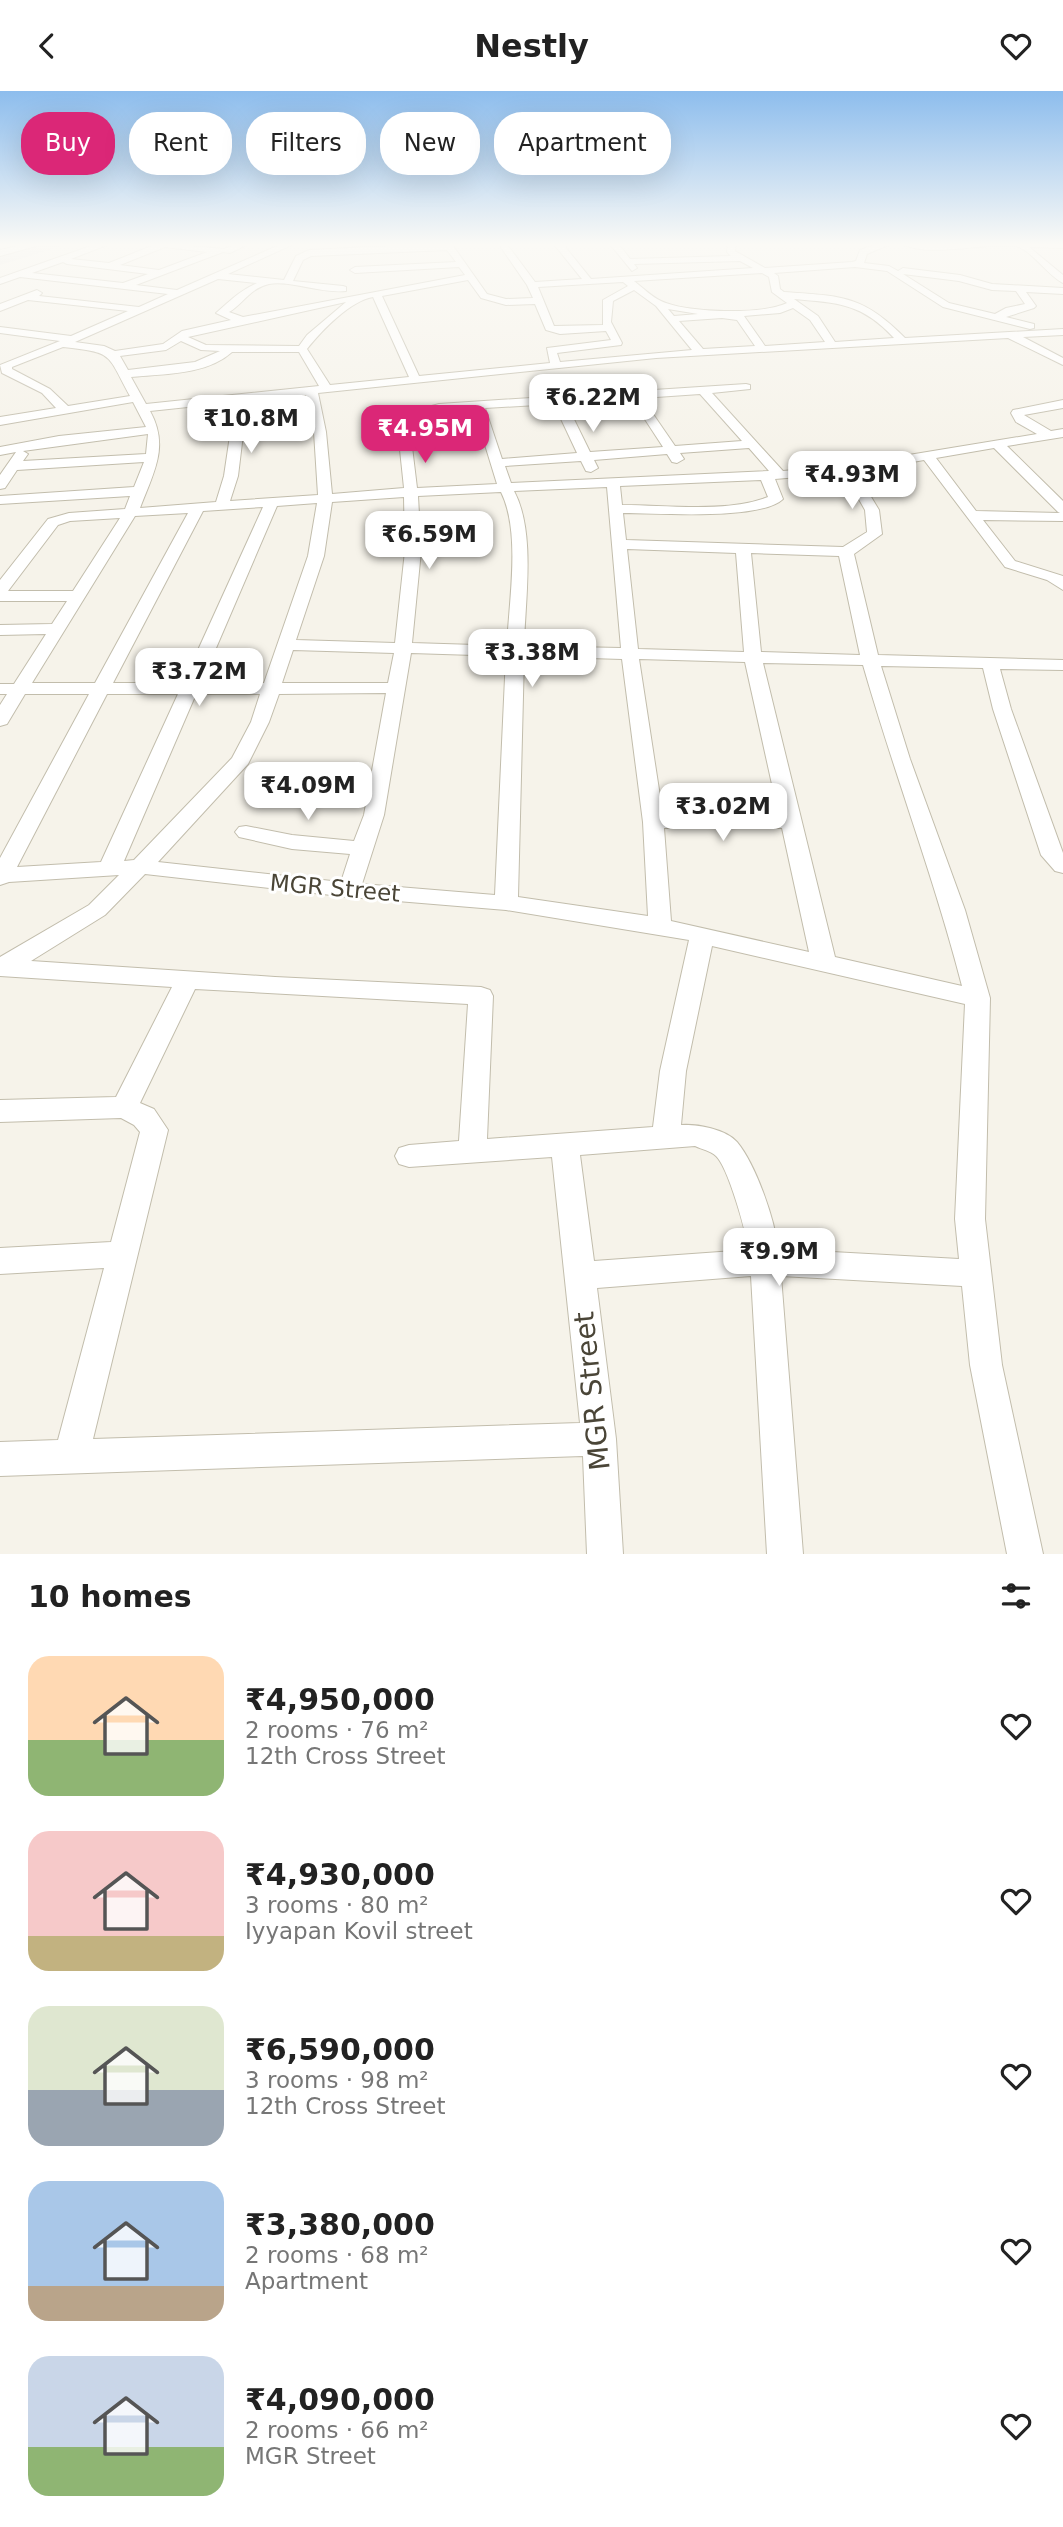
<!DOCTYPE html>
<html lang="en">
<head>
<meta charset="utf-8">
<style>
  :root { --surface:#fff; --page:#f2f2f2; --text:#222; --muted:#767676; --accent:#db2777 }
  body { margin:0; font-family:"DejaVu Sans",sans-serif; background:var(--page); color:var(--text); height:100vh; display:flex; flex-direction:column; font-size:26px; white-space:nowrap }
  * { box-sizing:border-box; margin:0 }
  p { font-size:23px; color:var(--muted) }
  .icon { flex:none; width:38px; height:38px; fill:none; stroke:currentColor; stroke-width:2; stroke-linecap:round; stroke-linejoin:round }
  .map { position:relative; height:1463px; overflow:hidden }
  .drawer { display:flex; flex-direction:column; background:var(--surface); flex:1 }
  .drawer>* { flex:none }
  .hud { position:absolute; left:21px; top:21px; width:700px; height:63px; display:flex; gap:14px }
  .price { position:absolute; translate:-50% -60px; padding:0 16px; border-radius:14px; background:#fff; color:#222; font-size:23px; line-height:46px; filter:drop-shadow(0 2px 4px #0008) }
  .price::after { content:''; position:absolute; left:50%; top:42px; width:21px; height:16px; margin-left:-10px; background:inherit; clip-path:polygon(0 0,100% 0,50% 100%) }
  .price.on { background:var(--accent); color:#fff }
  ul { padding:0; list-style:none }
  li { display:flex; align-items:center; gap:21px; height:175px; padding:0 28px }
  li span { display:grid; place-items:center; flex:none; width:196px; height:140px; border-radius:21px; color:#555 }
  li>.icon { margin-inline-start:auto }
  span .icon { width:84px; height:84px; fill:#fffc; stroke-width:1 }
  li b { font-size:30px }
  h2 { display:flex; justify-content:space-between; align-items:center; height:84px; padding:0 28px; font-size:30px }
  .chip { padding:0 24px; border-radius:28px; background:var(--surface); box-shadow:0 7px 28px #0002; font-size:24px; line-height:63px }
  .chip.on { background:var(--accent); color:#fff }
  header { display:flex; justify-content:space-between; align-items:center; height:91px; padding:0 28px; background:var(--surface); font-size:32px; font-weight:700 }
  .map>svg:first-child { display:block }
  .parking { fill:#e7e5e1 }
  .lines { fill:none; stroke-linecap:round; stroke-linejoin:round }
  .minor-casing { stroke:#c2bdac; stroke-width:2 }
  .minor { fill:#fff; fill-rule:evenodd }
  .labels { text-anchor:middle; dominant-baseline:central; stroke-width:6; stroke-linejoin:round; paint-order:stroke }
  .street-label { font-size:23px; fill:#4a4537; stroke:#fff }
  .near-street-label { font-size:28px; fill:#4a4537; stroke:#fff }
</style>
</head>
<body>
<header><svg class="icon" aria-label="back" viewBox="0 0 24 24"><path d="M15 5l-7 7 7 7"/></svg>Nestly<svg class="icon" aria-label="heart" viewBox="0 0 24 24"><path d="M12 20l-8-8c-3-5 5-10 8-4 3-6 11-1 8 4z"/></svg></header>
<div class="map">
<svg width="1063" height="1463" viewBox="0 0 1063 1463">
  <rect width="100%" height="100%" fill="#f6f3ea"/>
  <path class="parking" d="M 49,152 L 72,152 L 0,174 L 0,164 Z"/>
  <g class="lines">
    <defs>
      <path id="minor" d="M 31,152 L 47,152 L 0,165 L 0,159 Z
        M 99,152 L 112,152 L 71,168 L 109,172 L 159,152 L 224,158 L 238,152 L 250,152 L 230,162 L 223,161 L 136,194 L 177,199 L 284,152 L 296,152 L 228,183 L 284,189 L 296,165 L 309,159 L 451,152 L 487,203 L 506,208 L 533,207 L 527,194 L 498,152 L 506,152 L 535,191 L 582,188 L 553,152 L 562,152 L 591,188 L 753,177 L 740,170 L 634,173 L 637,177 L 632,180 L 609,152 L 618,152 L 630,168 L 731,165 L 727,161 L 728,152 L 736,152 L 735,160 L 765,177 L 852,171 L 856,170 L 860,159 L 880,152 L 893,152 L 867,163 L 864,172 L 889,175 L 898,180 L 903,177 L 960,184 L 992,193 L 1063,197 L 1063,203 L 1026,201 L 1036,215 L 1034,217 L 1006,226 L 1034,233 L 1034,237 L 1030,238 L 943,216 L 887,180 L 855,176 L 774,182 L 778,185 L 780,198 L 784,201 C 841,205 863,204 905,247 L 1063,238 L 1063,244 L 1023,246 L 1063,267 L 1063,274 L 1008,247 L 656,267 L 318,302 L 326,341 L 332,403 L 404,397 L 397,330 L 406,322 L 439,313 L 746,293 L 750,294 L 750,298 L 712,302 L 783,380 L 848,374 L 1037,343 L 1016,331 L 1011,322 L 1013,319 L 1063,309 L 1063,317 L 1024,324 L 1051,340 L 1063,338 L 1063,346 L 1007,355 L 1063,410 L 1063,430 L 983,429 L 1015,470 L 1063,485 L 1063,499 L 1047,489 L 1005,476 L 924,369 L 856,381 L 879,419 L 882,443 L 854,463 L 878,564 L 1063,569 L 1063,579 L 1000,578 L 1011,618 L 1063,762 L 1063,782 L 1055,780 L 1041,764 L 993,618 L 983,577 L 881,575 L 910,668 L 965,819 L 990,907 L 985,1128 L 1002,1274 L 1043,1463 L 1007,1463 L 970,1274 L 962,1195 L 781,1185 L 803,1463 L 767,1463 L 751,1185 L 597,1197 L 616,1348 L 623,1463 L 587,1463 L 583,1365 L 0,1385 L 0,1351 L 58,1349 L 104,1177 L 0,1183 L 0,1157 L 111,1151 L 140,1041 L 134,1034 L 121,1027 L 0,1031 L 0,1009 L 116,1006 L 172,896 L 0,885 L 0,866 L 89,814 L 119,784 L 9,791 L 0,794 L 0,767 L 89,603 L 25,603 L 7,633 L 0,635 L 0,614 L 7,603 L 0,603 L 0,593 L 14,593 L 46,543 L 0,544 L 0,534 L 52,533 L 67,510 L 0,510 L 0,489 L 48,428 L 69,422 L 125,418 L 130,405 L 0,413 L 0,405 L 134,396 L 144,371 L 17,379 L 5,397 L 0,398 L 0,384 L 16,361 L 0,364 L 0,356 L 59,345 L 146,336 L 133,311 L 0,334 L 0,326 L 56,317 L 42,302 L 2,282 L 0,274 L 60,250 L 0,242 L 0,236 L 71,245 L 128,220 L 28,209 L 0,220 L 0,213 L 37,199 L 42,202 L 39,205 L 139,216 L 168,203 L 20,186 L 0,193 L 0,187 ZM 165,156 L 207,161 L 159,179 L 120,174 ZM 447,159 L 456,171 L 355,176 L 350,179 L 355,182 L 459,176 L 465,184 L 243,226 L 229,221 C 242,214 250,197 269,193 C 289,189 323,203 346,200 L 346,196 L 343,195 L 293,190 L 303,169 L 311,165 ZM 63,171 L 67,173 L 148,183 L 123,192 L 32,182 ZM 762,182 L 769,186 L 772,201 L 787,212 C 762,224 686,222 661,210 C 652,206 643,197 634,190 ZM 903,183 L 959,190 L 992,199 L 1016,200 L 1025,213 L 1006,217 L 995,223 L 949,212 ZM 218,188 L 257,192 C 238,201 231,209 216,222 L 231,229 L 182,240 L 163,253 L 115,260 L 104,255 L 75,251 ZM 468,189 L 481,207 L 506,214 L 535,213 L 546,239 L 560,243 L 606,240 L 611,249 L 547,257 L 550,272 L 419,285 L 382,205 ZM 623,191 L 628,195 L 603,209 L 603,234 L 554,235 L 538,196 ZM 634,199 L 656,215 L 692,259 L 560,271 L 557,262 L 621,254 L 622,252 L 611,231 L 613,210 ZM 373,206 L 409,286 L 330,294 L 307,258 C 322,239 350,210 373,206 ZM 794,208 C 838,212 862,212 894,247 L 835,251 L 818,225 ZM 346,211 L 307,244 L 299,255 L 206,254 L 188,246 ZM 793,217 L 810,229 L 825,251 L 765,255 L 744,225 L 780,222 ZM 668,218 L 698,223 L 674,225 ZM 722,227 L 737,229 L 755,255 L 703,258 L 679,230 ZM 181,250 L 201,259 L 220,260 L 195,271 L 128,279 L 120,265 L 166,259 ZM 63,256 C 114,262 106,261 130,305 L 68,315 L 50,298 L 12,278 L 12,276 ZM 232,261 L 299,261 L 319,295 L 146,313 L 131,286 C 163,283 207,284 232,261 ZM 700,303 L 742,350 L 675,355 L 642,307 ZM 306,304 L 314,341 L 318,404 L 230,410 L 238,385 L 247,310 ZM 631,307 L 663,356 L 590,361 L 566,312 ZM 235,311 L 224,385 L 216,411 L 140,417 C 153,382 170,356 150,320 ZM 554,313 L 577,362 L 502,368 L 485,317 ZM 474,318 L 497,393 L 417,397 L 409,331 L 440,321 ZM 148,343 L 146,363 L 23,370 L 28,363 L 23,360 ZM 749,357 L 769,380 L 511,392 L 505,375 L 581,370 L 586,380 L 591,381 L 598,377 L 594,369 L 667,363 L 672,371 L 677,372 L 684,368 L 680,362 ZM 994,357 L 1058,421 L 1060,422 L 976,420 L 936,367 ZM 844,382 L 865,419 L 867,441 L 843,456 L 626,449 L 623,422 C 657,422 760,430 783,408 L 775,388 ZM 761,389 L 768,406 C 727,422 666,414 622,414 L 620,395 ZM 607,396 L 621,557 L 524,555 C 525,509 536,441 514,400 ZM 501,401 C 521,441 509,509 507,555 L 412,552 L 421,460 L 418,405 ZM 404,406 L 405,460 L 395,552 L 296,549 L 324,465 L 332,411 ZM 317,412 L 308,465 L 264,592 L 201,592 L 277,415 ZM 263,416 L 183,592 L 113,592 L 203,420 ZM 188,422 L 95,592 L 32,592 L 135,425 ZM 120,427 L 73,500 L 8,500 L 58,434 L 70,430 ZM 627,458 L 736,462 L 744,561 L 638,558 ZM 751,462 L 839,465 L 860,564 L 761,561 ZM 293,559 L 394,562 L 388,592 L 282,592 ZM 411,562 L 506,565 L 495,804 L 362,793 L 384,724 ZM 524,565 L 622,568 L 643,731 L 648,825 L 518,806 ZM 639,568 L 745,571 L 779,725 L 663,725 ZM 763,572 L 863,574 C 894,682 934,786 962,895 L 835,866 ZM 386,602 L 364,724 L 354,750 L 292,744 L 246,735 L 239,736 L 235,741 L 239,746 L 292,758 L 350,763 L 341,791 L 158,771 L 248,673 L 269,631 L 279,603 ZM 107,603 L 178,603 L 101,771 L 17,776 ZM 196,603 L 260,603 L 251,631 L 232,667 L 134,769 L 124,770 ZM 664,737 L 782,737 L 809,861 L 671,830 ZM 145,783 L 349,806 L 506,819 L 689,849 L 660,980 L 653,1036 L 487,1048 L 493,905 L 490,899 L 481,896 L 275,886 L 31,870 L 105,824 ZM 712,855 L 965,913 L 955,1128 L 959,1168 L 778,1158 C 775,1129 756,1074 737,1051 C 726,1038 697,1033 681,1034 L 686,980 ZM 195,898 L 468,913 L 459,1050 L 409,1054 L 399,1057 L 395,1065 L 399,1073 L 409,1076 L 552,1066 L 580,1332 L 93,1348 L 168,1039 L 154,1018 L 140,1012 ZM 695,1055 C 701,1058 711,1060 716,1065 C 728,1076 747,1142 748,1159 L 594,1170 L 580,1064 Z
        M 900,152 L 953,154 L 1063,152 L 1063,157 L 1029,156 L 1063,184 L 1063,192 C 1048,185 1030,157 1015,155 C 983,151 930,168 900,152 Z"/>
    </defs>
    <use href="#minor" class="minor-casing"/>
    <use href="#minor" class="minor"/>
  </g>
  <linearGradient id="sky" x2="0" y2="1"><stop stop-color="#8dbded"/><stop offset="0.43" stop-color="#fbfaf6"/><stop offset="1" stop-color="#fbfaf6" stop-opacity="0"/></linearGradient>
  <rect width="1063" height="357" fill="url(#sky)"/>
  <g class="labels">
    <g class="street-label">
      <text transform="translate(335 797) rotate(5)">MGR Street</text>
    </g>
    <g class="near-street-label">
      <text transform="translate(592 1300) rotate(-96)">MGR Street</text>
    </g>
  </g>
</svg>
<b class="price" style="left:593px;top:343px">₹6.22M</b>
<b class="price" style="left:251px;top:364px">₹10.8M</b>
<b class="price on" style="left:425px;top:374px">₹4.95M</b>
<b class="price" style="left:852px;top:420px">₹4.93M</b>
<b class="price" style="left:429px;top:480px">₹6.59M</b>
<b class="price" style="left:532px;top:598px">₹3.38M</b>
<b class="price" style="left:199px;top:617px">₹3.72M</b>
<b class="price" style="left:308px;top:731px">₹4.09M</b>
<b class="price" style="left:723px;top:752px">₹3.02M</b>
<b class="price" style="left:779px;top:1197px">₹9.9M</b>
<div class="hud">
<a class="chip on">Buy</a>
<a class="chip">Rent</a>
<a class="chip">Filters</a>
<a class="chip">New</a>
<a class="chip">Apartment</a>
</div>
</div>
<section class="drawer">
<h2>10 homes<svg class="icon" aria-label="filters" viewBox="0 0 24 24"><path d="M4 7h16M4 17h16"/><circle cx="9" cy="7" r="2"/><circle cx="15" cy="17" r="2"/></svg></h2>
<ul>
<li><span style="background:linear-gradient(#ffd9b3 60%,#8fb573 0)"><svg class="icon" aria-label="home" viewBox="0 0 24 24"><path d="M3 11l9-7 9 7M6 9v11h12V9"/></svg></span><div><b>₹4,950,000</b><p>2 rooms · 76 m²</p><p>12th Cross Street</p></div><svg class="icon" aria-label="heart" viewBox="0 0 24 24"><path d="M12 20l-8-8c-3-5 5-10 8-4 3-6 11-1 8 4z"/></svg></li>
<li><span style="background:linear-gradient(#f6c9c9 75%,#c2b280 0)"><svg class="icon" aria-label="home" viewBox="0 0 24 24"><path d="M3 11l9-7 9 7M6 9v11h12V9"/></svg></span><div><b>₹4,930,000</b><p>3 rooms · 80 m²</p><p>Iyyapan Kovil street</p></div><svg class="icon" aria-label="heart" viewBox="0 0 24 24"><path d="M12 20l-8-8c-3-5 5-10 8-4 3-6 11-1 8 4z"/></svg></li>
<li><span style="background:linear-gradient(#dfe7d0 60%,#9aa5b1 0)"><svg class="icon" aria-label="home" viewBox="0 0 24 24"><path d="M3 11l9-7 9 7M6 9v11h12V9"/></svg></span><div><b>₹6,590,000</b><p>3 rooms · 98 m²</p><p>12th Cross Street</p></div><svg class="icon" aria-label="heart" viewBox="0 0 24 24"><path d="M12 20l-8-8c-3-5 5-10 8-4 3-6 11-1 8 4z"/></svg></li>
<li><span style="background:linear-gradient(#a9c7e8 75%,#b9a48a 0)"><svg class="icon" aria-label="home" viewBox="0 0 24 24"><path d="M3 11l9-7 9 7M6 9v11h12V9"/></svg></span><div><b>₹3,380,000</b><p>2 rooms · 68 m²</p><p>Apartment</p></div><svg class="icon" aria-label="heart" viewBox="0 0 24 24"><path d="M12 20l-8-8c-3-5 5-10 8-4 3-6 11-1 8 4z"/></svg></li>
<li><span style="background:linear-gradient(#c9d6e8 65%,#8fb573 0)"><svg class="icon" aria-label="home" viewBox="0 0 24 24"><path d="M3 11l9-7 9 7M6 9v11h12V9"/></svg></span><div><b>₹4,090,000</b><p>2 rooms · 66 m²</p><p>MGR Street</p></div><svg class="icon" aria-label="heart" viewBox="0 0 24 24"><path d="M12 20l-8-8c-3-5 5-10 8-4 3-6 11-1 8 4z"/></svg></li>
</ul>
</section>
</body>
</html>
